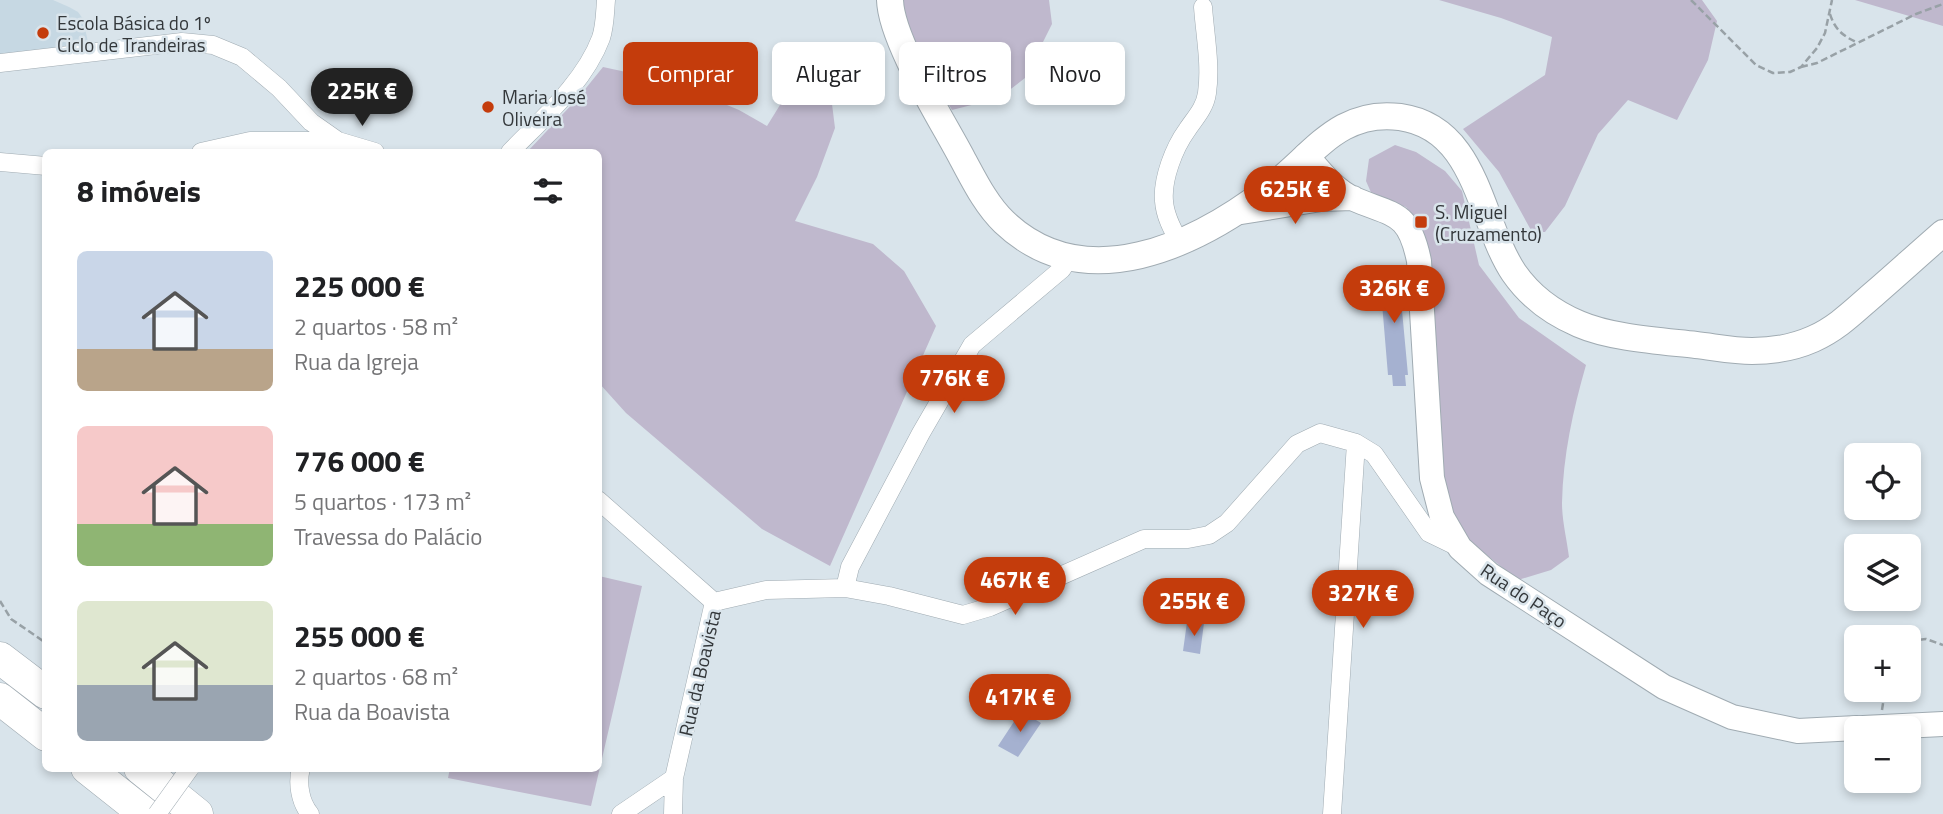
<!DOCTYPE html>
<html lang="pt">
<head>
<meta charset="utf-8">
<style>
  :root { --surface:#fff; --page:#f2f2f2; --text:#202124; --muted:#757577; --accent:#c43c0c }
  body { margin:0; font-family:"Titillium Web",sans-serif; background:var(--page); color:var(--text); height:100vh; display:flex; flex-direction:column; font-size:26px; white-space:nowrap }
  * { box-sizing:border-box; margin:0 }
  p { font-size:23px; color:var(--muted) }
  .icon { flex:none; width:38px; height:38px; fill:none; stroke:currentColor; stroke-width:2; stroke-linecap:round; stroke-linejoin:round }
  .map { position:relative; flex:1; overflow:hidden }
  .panel { position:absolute; left:42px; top:149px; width:560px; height:623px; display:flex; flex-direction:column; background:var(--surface); border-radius:10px; box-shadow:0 4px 10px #0003 }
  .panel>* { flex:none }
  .top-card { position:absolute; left:623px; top:42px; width:665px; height:63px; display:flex; gap:14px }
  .controls { position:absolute; left:1844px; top:443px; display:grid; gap:14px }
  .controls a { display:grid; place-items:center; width:77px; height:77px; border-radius:10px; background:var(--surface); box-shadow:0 4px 10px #0003; font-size:35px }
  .price { position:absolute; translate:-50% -60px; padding:0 16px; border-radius:24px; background:var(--accent); color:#fff; font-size:23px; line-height:46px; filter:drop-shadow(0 2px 4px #0008) }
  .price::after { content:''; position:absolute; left:50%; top:42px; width:21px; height:16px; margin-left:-10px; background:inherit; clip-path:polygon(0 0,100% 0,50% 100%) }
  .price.selected { background:#222; color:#fff }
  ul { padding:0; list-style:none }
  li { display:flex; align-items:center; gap:21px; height:175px; padding:0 35px }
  li span { display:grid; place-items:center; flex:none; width:196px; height:140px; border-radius:10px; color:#555 }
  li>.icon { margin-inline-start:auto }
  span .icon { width:84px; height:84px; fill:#fffc; stroke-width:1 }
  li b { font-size:30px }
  h2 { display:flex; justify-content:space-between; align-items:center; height:84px; padding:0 35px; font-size:30px }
  .pill { padding:0 24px; border-radius:10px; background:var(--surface); box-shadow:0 4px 10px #0003; font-size:24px; line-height:63px }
  .pill.selected { background:var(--accent); color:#fff }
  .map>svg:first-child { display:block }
  .built { fill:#c6d8e3 }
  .green { fill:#bfb8cd }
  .building { fill:#a5b1d0 }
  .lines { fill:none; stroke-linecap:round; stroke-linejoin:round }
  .street-casing { stroke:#a0abb2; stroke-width:19 }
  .secondary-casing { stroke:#a0abb2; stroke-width:26 }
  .primary-casing { stroke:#a0abb2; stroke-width:28 }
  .highway-casing { stroke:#a0abb2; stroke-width:33 }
  .path { stroke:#98a1a6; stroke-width:2.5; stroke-dasharray:7 3.5; stroke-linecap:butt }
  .street { stroke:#fff; stroke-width:18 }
  .secondary { stroke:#fff; stroke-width:24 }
  .primary { stroke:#fff; stroke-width:26 }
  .highway { stroke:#fff; stroke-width:32 }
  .street-bridge-casing { stroke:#a0abb2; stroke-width:19; stroke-linecap:butt }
  .street-bridge { stroke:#fff; stroke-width:18 }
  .poi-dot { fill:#c43c0c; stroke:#d9e4eb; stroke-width:2.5 }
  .labels { text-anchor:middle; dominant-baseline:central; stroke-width:5; stroke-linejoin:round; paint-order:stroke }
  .poi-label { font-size:19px; fill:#33373a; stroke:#d9e4eb; text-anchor:start }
  .street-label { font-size:19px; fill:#33373a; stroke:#d9e4eb }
</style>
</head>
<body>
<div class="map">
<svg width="1943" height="814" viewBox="0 0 1943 814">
  <rect width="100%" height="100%" fill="#d9e4eb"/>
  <path class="built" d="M 0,0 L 53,0 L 69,7 L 78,12 L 83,19 L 89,47 L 0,57 Z"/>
  <path class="green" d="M 901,0 L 1049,0 L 1052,24 L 1025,78 L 999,98 L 952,110 L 912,46 Z
    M 1439,0 L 1702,0 L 1717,21 L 1708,60 L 1677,120 L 1628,100 L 1598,134 L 1565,206 L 1545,232 L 1532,232 L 1499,172 L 1463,129 L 1545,75 L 1552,37 L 1501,18 Z
    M 1855,0 L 1943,0 L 1943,26 Z
    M 603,67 L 672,82 L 739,110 L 767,126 L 788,92 L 829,80 L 835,128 L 817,177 L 795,221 L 873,244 L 904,271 L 936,326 L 830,566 L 762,529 L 626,413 L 599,383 L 598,152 L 527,152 L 578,98 Z
    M 1395,145 L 1416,152 L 1445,171 L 1462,191 L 1479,265 L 1519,318 L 1586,365 C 1573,410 1563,456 1562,503 C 1562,521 1567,540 1569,557 L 1551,570 L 1518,580 L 1468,540 L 1445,502 L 1431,282 L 1426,239 L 1406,207 L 1373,197 L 1366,181 L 1369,159 Z
    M 599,576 L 642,586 L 591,806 L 448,778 L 450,768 L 598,768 Z"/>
  <path class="building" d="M 1379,267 L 1398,267 L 1408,375 L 1405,375 L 1406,386 L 1393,386 L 1392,375 L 1388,375 Z
    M 1187,622 L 1204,623 L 1200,654 L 1183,651 Z
    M 1021,711 L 1041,723 L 1018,757 L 998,746 Z"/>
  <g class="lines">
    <defs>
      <path id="street" d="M 0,63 L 182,42 L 213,45 L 242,57 L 279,88 L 311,122 L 338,141 L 375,152
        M 201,152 L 250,141 L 338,141
        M 510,152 C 543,118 584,83 601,38 C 605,26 605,12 606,0
        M 0,162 L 46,166
        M 1179,241 C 1172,229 1165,216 1164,201 C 1162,179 1174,148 1187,130 C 1195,118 1205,108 1207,93 C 1211,65 1205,35 1203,7
        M 598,500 L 714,602
        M 845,588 L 850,567 L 921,433 L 972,345 L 1062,269 L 1069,258
        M 301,768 C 297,783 300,802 310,814
        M 621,814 L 674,778 L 714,602 L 766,590 L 845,588 L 889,596 L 963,615 L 990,607 L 1144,539 L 1188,539 L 1209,535 L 1227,523 L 1297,444 L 1320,433 L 1356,443 L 1374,454 L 1429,533 L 1460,548
        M 673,814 L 674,778
        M 1332,814 L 1356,443"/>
      <path id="secondary" d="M 1306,155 C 1320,171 1334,190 1354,199 C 1394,216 1409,211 1419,261 L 1432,478 L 1442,517 L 1460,548 L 1489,574 L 1664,687 L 1732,717 L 1798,731 L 1857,728
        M 1235,213 L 1321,199 L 1353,198
        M 1863,728 L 1943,724"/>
      <path id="primary" d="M 890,0 C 891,40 942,120 962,158 C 974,180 986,205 1004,222 C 1085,299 1196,245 1270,188 C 1313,156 1338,109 1400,117 C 1478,128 1479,221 1514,273 C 1530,296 1553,313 1579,324 C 1611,338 1661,341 1696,345 C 1714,347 1734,351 1752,351 C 1772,351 1795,347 1813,339 C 1838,328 1855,310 1875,293 C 1898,273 1920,253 1943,233"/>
      <path id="highway" d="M 0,658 L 46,693
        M 0,699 L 46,735
        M 87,768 L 145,814
        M 140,768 L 197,814"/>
    </defs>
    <use href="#street" class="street-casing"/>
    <use href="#secondary" class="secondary-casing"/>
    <use href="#primary" class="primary-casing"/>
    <use href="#highway" class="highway-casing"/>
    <path class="path" d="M 1691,0 L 1756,65 L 1773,73 L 1790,72 L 1801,67 L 1817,48 L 1825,33 L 1832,0
      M 1830,14 C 1835,30 1843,36 1858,43
      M 1801,67 L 1817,63 L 1916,14 L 1943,4
      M 0,601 L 11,619 L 46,643
      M 1909,641 L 1926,639 L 1943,645
      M 1882,710 L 1885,690"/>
    <use href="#street" class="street"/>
    <use href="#secondary" class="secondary"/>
    <use href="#primary" class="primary"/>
    <use href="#highway" class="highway"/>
    <defs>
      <path id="street-bridge" d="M 157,814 L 190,768"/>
    </defs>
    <use href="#street-bridge" class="street-bridge-casing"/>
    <use href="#street-bridge" class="street-bridge"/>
  </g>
  <g class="poi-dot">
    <circle cx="43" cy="33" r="7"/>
    <circle cx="488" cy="107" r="7"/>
    <rect x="1414" y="215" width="14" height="14" rx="3.5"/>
  </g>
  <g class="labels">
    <g class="poi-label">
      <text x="57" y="22">Escola Básica do 1º<tspan x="57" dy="22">Ciclo de Trandeiras</tspan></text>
      <text x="502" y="96">Maria José<tspan x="502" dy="22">Oliveira</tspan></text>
      <text x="1435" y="211">S. Miguel<tspan x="1435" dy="22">(Cruzamento)</tspan></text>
    </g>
    <g class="street-label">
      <text transform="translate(1524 595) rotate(34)">Rua do Paço</text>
      <text transform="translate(699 673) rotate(-77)">Rua da Boavista</text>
    </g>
  </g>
</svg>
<div class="controls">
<a><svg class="icon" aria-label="locate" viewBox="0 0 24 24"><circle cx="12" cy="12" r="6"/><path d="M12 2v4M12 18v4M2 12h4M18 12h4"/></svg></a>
<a><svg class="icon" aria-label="layers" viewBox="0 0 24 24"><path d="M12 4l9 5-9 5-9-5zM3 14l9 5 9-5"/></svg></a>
<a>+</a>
<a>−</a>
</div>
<b class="price selected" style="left:362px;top:128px">225K €</b>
<b class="price" style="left:1295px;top:226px">625K €</b>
<b class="price" style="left:1394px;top:325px">326K €</b>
<b class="price" style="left:954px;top:415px">776K €</b>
<b class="price" style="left:1015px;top:617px">467K €</b>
<b class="price" style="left:1363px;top:630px">327K €</b>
<b class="price" style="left:1194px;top:638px">255K €</b>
<b class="price" style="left:1020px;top:734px">417K €</b>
<div class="top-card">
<a class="pill selected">Comprar</a>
<a class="pill">Alugar</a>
<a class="pill">Filtros</a>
<a class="pill">Novo</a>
</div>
<section class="panel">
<h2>8 imóveis<svg class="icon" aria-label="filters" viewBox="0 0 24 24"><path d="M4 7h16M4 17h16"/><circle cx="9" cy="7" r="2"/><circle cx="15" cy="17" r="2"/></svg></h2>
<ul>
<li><span style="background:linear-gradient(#c9d6e8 70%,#b9a48a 0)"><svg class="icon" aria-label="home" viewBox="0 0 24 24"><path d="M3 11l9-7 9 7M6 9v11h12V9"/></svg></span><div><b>225 000 €</b><p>2 quartos · 58 m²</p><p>Rua da Igreja</p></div></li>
<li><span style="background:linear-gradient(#f6c9c9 70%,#8fb573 0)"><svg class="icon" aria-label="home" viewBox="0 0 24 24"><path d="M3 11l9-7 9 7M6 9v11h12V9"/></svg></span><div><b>776 000 €</b><p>5 quartos · 173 m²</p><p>Travessa do Palácio</p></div></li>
<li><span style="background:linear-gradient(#dfe7d0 60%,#9aa5b1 0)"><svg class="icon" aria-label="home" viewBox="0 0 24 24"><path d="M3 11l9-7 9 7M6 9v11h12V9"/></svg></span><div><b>255 000 €</b><p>2 quartos · 68 m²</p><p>Rua da Boavista</p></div></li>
</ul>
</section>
</div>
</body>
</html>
